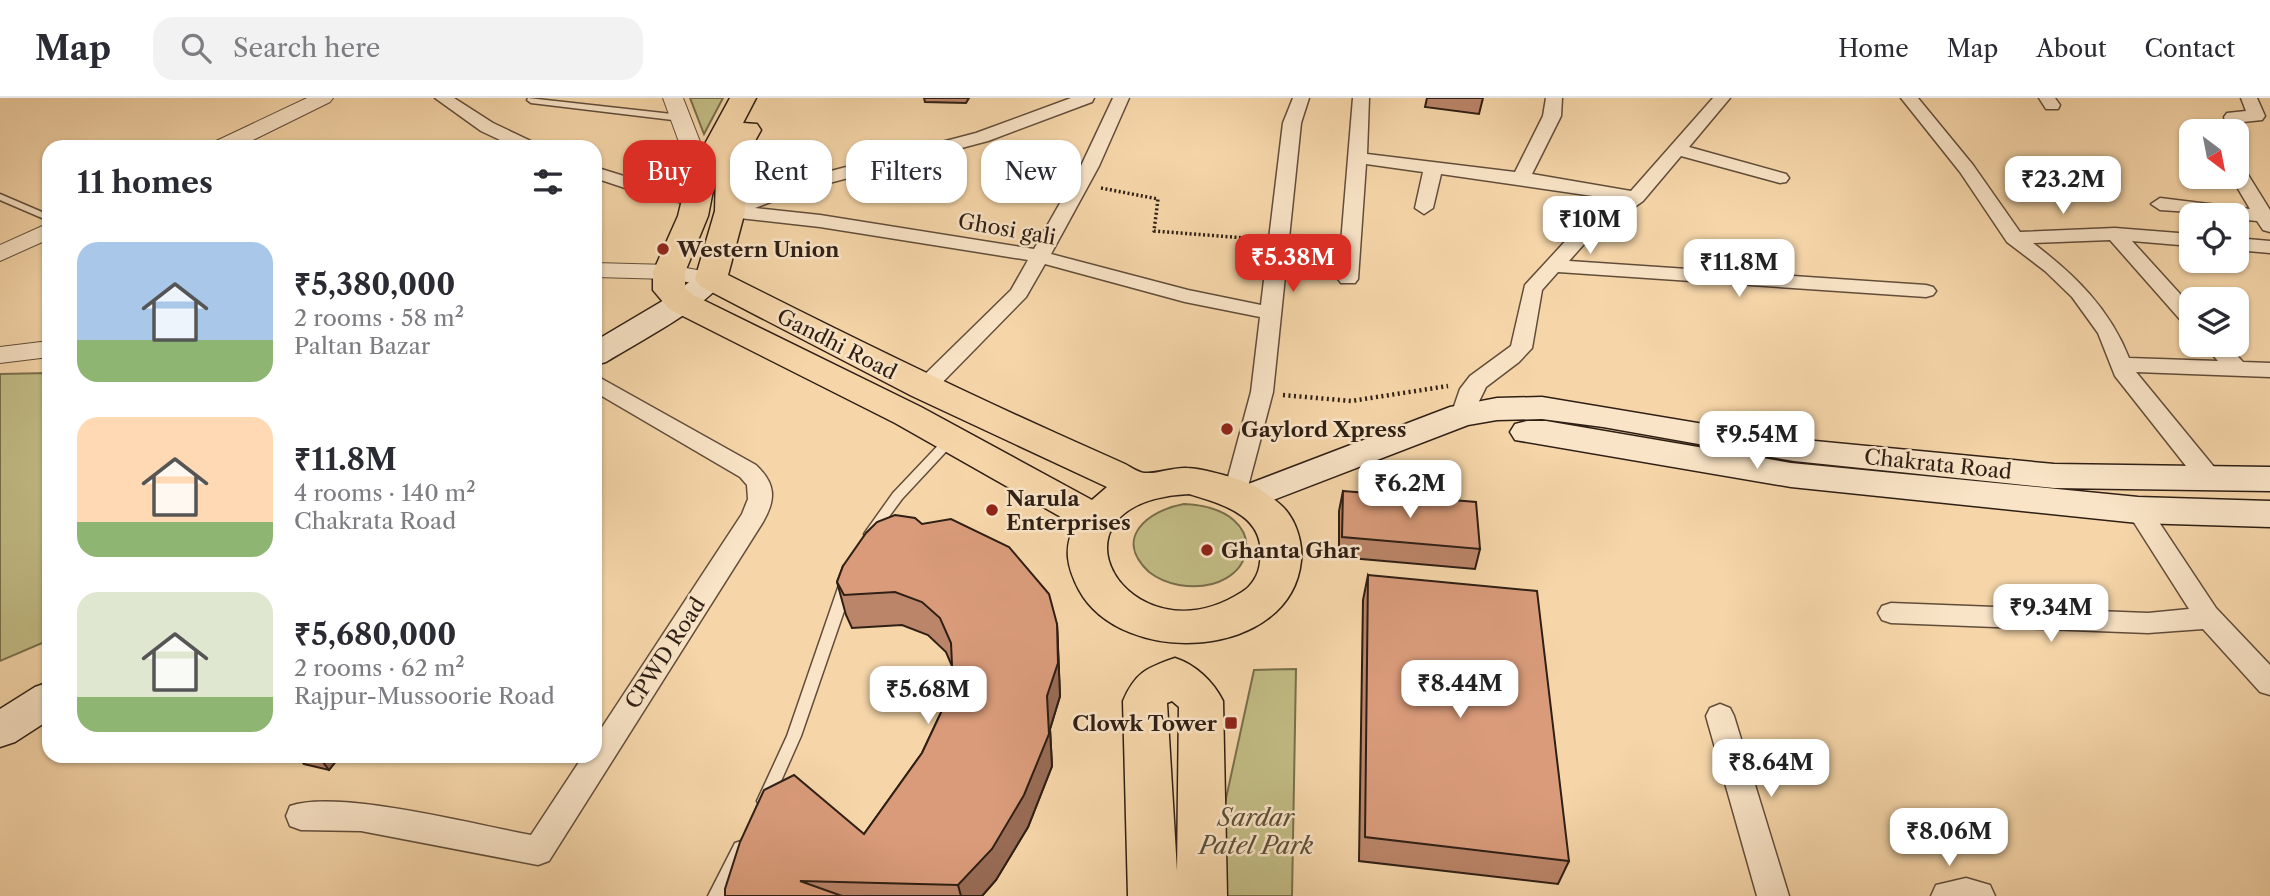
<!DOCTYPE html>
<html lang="en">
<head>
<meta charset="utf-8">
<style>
  :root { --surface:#fff; --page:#f2f2f3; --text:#2b2b33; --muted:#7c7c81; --line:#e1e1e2; --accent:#d93025 }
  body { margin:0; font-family:"Libre Caslon Text",serif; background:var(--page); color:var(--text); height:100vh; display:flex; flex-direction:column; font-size:26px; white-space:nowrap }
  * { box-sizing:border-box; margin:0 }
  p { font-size:23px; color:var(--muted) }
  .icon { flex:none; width:38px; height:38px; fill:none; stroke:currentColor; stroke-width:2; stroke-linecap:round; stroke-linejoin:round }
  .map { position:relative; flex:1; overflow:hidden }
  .drawer { position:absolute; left:42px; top:42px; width:560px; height:623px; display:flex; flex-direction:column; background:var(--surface); border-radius:21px; box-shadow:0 2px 5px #0004 }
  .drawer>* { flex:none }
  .top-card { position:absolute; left:623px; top:42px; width:665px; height:63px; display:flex; gap:14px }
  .needle { width:46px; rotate:148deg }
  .tools { position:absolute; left:2179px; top:21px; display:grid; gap:14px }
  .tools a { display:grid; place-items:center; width:70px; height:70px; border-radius:14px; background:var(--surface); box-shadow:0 2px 5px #0004; font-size:35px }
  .price { position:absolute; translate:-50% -60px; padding:0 16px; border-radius:14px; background:#fff; color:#222; font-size:23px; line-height:46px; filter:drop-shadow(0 2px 4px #0008) }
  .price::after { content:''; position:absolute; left:50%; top:42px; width:21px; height:16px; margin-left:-10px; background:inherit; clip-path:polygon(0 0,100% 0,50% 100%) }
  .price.active { background:var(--accent); color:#fff }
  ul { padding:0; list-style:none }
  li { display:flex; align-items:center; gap:21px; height:175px; padding:0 35px }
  li span { display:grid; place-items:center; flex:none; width:196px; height:140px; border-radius:21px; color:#555 }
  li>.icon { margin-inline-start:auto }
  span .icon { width:84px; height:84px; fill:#fffc; stroke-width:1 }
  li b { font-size:30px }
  h2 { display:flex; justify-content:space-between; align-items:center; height:84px; padding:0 35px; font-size:30px }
  .chip { padding:0 24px; border-radius:21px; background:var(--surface); box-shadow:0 2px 5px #0004; font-size:24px; line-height:63px }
  .chip.active { background:var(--accent); color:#fff }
  header { display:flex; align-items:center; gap:42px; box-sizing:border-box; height:98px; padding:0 35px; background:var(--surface); border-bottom:2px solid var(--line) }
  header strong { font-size:33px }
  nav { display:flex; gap:38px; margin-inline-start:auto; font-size:24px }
  .search { width:490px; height:63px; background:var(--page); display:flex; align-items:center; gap:18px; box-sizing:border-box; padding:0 24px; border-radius:21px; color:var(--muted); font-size:26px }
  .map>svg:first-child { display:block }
  .green { fill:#c2bc84; stroke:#786e4c; stroke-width:2 }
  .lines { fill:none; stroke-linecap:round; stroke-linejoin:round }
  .service-casing { stroke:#614d3a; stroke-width:3 }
  .minor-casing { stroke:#614d3a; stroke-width:3 }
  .tertiary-casing { stroke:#614d3a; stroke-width:2 }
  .secondary-casing { stroke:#2f1f15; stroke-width:3 }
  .primary-casing { stroke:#2f1f15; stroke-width:3 }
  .path-far1 { stroke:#2f1f15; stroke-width:3.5; stroke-dasharray:2 2.5; stroke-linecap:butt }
  .path { stroke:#2f1f15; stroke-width:4.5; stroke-dasharray:2 3.5; stroke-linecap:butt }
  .service { fill:#f9e4c7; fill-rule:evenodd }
  .minor { fill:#f9e4c7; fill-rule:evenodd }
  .tertiary { fill:#f9e4c7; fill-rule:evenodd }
  .secondary { fill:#f9e4c7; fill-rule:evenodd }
  .primary { fill:#f6d6a9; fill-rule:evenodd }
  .wall { fill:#bb8569; stroke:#2f1f15; stroke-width:2 }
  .shaded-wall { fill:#986c55; stroke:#2f1f15; stroke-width:2 }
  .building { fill:#d99b7a; stroke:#2f1f15; stroke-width:2 }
  .poi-dot { fill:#8f2418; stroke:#f9e4c7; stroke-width:2.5 }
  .labels { text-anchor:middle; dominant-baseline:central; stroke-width:5; stroke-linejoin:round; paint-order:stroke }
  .street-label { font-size:21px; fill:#2f1f15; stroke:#f9e4c7 }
  .poi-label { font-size:21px; font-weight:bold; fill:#2f1f15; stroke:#f9e4c7; text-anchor:start }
  .near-park-label { font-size:24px; font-style:italic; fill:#5b4e36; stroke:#f9e4c7 }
</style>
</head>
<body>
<header>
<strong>Map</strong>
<div class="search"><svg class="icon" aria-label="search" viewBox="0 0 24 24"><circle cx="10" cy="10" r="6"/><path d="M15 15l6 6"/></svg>Search here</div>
<nav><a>Home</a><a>Map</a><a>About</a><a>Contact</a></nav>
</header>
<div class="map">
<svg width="2270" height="798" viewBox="0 0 2270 798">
  <rect width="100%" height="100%" fill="#f6d6a9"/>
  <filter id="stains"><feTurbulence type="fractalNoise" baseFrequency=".00286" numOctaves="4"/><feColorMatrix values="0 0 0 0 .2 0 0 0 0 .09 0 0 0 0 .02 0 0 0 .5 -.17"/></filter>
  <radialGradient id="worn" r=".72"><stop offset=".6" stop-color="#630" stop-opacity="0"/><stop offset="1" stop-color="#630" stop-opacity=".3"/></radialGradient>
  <path class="green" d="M 690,0 L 723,0 L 704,36 Z
    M 49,275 L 49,542 L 0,563 L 0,276 Z
    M 1184,406 C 1278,410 1257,500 1179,487 C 1168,485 1158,481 1149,474 C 1112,440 1149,412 1184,406 Z
    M 1296,571 L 1292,798 L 1221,798 L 1220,728 L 1254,572 Z"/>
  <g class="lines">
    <defs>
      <path id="service" d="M 528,0 L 681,17 L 685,20 L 681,23 L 531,5 L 527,2 Z
        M 0,96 L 49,117 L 49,123 L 0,102 Z
        M 951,337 L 955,338 L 957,341 L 955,344 L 902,401 L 874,439 L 866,439 L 864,436 L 866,433 L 893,395 L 947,338 Z
        M 847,479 L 852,481 L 854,484 L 801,638 L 770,708 L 765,710 L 760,708 L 757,703 L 787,638 L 840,484 L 842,481 Z
        M 741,743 L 747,745 L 749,750 L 724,798 L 708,798 L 735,745 Z"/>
      <path id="minor" d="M 435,0 L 454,0 L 493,25 L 535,45 L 538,49 L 515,49 L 481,33 Z
        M 1071,0 L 1094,0 L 1092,4 L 988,43 L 799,93 L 755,110 L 820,117 L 1034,151 L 1081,68 L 1113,0 L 1129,0 L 1099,68 L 1051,156 L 1188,192 L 1261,207 L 1283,25 L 1293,0 L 1309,0 L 1301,25 L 1273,294 L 1245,400 L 1236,403 L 1227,400 L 1224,394 L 1251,294 L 1260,219 L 1185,204 L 1045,166 L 1026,199 L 932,295 L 924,297 L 916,295 L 913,290 L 916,285 L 1011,192 L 1028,162 L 820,129 L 730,119 L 721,113 L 723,109 L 785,85 L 976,35 Z
        M 1353,0 L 1369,0 L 1367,56 L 1515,74 L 1543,18 L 1546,0 L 1562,0 L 1561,18 L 1532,76 L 1631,93 L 1713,0 L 1730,0 L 1689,49 L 1786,76 L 1789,80 L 1786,84 L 1780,85 L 1681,58 L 1643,103 L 1585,145 L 1569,163 L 1926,187 L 1933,189 L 1936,193 L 1933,197 L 1926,199 L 1558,174 L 1542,192 L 1532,250 L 1519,264 L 1486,289 L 1470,322 L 1462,325 L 1454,322 L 1451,317 L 1460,291 L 1470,278 L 1511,248 L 1525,187 L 1571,137 L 1620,102 L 1441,76 L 1433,110 L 1424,116 L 1415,110 L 1423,74 L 1366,66 L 1358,181 L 1355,185 L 1341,185 L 1338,181 Z
        M 1901,0 L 1918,0 L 1973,67 L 2020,134 L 2115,130 L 2191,136 L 2191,148 L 2132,143 L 2191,208 L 2191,227 L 2184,226 L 2110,142 L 2033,145 C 2075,177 2110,211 2129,260 L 2218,263 L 2204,247 L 2227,247 L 2243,264 L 2270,265 L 2270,279 L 2136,274 L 2219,375 L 2222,381 L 2219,387 L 2210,389 L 2201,387 L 2115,278 L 2098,235 L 2072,199 L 2045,173 L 2007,144 L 1960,74 Z
        M 2039,0 L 2055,0 L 2060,7 L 2058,11 L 2046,11 Z
        M 2241,0 L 2257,0 L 2265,18 L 2262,22 L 2243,24 L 2244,29 L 2236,36 L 2236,33 L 2198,33 L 2207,28 L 2226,27 L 2224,19 L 2227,15 L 2246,13 Z
        M 2236,66 L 2242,67 L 2270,112 L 2270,134 L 2263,132 L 2257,123 L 2236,121 L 2236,117 L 2160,112 L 2151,106 L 2160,100 L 2250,111 L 2231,79 L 2236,79 Z
        M 595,69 L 662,90 L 702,97 L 704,101 L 695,107 L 652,99 L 595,80 Z
        M 2236,140 L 2270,143 L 2270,155 L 2236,152 Z
        M 595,277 L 756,367 C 776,386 776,401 763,424 L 549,763 L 538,767 L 361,733 L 301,732 L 290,728 L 286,718 L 290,708 C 338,691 476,727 531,737 L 583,658 L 595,658 L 595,640 L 742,416 L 748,401 L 747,387 L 740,379 L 595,294 Z
        M 2138,403 L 2147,406 L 2216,510 L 2270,567 L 2270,597 L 2260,594 L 2203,531 L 2148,535 L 1891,525 L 1882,522 L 1878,515 L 1882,508 L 1891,505 L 2148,515 L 2189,511 L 2126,412 L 2129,406 Z
        M 1720,606 L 1730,610 L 1734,618 L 1789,798 L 1757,798 L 1706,618 L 1710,610 Z
        M 1966,780 L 1990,787 L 1995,798 L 1931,798 L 1936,787 Z"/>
      <path id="tertiary" d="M 307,0 L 333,0 L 330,4 L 239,49 L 211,49 L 214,44 Z
        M 663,0 L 683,0 L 713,77 L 710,82 L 694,82 L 691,77 Z
        M 49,125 L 49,141 L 0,163 L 0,147 Z
        M 595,165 L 669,167 L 720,176 L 723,181 L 720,186 L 711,188 L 669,181 L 595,179 Z
        M 49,243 L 49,259 L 0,265 L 0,249 Z"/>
      <path id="secondary" d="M 711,172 L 721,175 L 725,181 C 705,210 638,244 606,264 L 595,267 L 595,243 L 671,198 L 701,175 Z
        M 1542,299 L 1794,341 L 2054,366 L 2270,369 L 2270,393 L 2054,390 L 1794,363 L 1603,329 L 1542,321 L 1497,322 L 1468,327 L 1247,412 L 1235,409 L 1229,400 L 1235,391 L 1450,309 L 1497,300 Z
        M 1527,323 L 1546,323 L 1791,365 L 2138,399 L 2270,403 L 2270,429 L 2138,425 L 1791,389 L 1515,342 L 1510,334 L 1515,326 Z
        M 49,584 L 49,622 L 15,644 L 0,649 L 0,611 L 35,589 Z"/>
      <path id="primary" d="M 730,0 L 756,0 L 743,25 L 757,26 L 761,32 L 745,61 L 745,113 L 728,177 C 837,232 946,286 1058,336 C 1080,346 1103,356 1125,366 C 1131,369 1139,375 1145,375 C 1158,376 1173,369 1187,370 C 1201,370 1246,382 1258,390 C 1266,396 1276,402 1283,409 C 1296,422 1303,445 1301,463 C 1291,562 1122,571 1079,492 C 1067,469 1063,450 1075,427 L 895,325 L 669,211 L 653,192 L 653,174 L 678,118 L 688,77 ZM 716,77 L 715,113 L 695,181 L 700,188 L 912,298 L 1107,389 L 1092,402 L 921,309 L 693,197 L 685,190 L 685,174 L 708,118 ZM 1189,396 C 1225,407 1267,418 1260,464 C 1259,476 1252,488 1242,494 C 1129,567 1032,404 1189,396 Z
        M 1175,560 C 1196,567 1213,583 1223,603 L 1227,798 L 1128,798 L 1123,603 C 1135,575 1146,570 1175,560 ZM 1172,603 L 1179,609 L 1177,773 L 1167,605 Z"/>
    </defs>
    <use href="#service" class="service-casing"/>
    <use href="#minor" class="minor-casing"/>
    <use href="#tertiary" class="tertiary-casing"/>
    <use href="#secondary" class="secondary-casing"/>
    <use href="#primary" class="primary-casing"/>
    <path class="path-far1" d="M 1101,90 L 1158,101 L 1154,133 L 1258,141
      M 1300,139 L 1329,143"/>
    <path class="path" d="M 1283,297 L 1351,303 L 1448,288"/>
    <use href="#service" class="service"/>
    <use href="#minor" class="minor"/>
    <use href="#tertiary" class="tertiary"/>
    <use href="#secondary" class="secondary"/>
    <use href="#primary" class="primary"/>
  </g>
  <path class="wall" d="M 924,0 L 969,0 L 966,5 L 925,4 Z
    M 1427,0 L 1483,0 L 1479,16 L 1425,9 Z
    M 1343,393 L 1480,451 L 1475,471 L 1339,459 L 1339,413 Z
    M 843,468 L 1057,526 L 1060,598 L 1050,631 L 1052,668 L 1028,729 L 996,782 L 982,798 L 725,798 L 864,736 L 922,655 L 953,589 L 952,568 L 946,554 L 928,537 L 902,527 L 852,530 L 846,517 L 837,484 Z
    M 1368,477 L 1569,763 L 1558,786 L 1359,763 L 1363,502 Z
    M 297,658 L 340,658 L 329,672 L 304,666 Z
    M 372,658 L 388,658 L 386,661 Z"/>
  <path class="shaded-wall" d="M 1057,526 L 1060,598 L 1050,631 L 1052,668 L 1028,729 L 996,782 L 982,798 L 961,798 L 958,787 L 1047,598 Z
    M 318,658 L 340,658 L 329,672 Z"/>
  <path class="building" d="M 1343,393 L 1476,404 L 1480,451 L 1342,439 Z
    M 895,417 L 915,420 L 922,426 L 951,421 L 1009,449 L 1049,496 L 1057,526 L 1058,565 L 1047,598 L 1049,636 L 1024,697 L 992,751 L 958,787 L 800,783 L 842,798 L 725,798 L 725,791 L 740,744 L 764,692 L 794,677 L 864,736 L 922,655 L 953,589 L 951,545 L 940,520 L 922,504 L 895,494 L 844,497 L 837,484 L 843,468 L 866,435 L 877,424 Z
    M 1368,477 L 1537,493 L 1569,763 L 1365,739 Z"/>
  <g class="poi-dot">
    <circle cx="663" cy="151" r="7"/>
    <circle cx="1227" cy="331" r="7"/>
    <circle cx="992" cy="412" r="7"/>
    <circle cx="1207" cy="452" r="7"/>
    <rect x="1224" y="618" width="14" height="14" rx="3.5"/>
  </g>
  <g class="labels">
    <g class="street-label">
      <text transform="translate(1007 131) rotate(10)">Ghosi gali</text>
      <text transform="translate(837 246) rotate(27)">Gandhi Road</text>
      <text transform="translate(1938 366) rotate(6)">Chakrata Road</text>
      <text transform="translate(665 555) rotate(-57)">CPWD Road</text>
    </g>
    <g class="poi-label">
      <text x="677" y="151">Western Union</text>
      <text x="1241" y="331">Gaylord Xpress</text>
      <text x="1006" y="400">Narula<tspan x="1006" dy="24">Enterprises</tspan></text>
      <text x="1221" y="452">Ghanta Ghar</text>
      <text x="1217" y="625" text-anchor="end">Clowk Tower</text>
    </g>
    <g class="near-park-label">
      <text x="1256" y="719">Sardar<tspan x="1256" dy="28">Patel Park</tspan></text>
    </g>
  </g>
  <rect width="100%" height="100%" filter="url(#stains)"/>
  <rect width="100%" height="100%" fill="url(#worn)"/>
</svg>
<div class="tools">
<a><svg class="needle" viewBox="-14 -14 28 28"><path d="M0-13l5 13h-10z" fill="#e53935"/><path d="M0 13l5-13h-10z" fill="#7c7c81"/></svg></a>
<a><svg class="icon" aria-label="locate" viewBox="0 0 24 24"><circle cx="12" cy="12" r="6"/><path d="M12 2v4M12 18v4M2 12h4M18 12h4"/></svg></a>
<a><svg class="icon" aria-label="layers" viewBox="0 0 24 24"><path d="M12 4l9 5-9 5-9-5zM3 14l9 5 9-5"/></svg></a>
</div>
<b class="price" style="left:2063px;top:118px">₹23.2M</b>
<b class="price" style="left:1590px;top:158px">₹10M</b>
<b class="price active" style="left:1293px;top:196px">₹5.38M</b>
<b class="price" style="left:1739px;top:201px">₹11.8M</b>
<b class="price" style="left:1757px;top:373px">₹9.54M</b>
<b class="price" style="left:1410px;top:422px">₹6.2M</b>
<b class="price" style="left:2051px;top:546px">₹9.34M</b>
<b class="price" style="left:1460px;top:622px">₹8.44M</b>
<b class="price" style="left:928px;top:628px">₹5.68M</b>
<b class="price" style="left:1771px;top:701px">₹8.64M</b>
<b class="price" style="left:1949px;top:770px">₹8.06M</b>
<div class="top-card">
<a class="chip active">Buy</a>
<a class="chip">Rent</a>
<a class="chip">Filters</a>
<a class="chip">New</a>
</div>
<section class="drawer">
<h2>11 homes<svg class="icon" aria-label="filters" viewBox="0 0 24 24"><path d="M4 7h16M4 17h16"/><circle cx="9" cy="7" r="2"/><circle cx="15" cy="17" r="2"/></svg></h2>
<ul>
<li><span style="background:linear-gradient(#a9c7e8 70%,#8fb573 0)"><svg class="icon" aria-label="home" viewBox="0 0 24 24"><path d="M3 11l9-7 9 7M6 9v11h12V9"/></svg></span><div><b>₹5,380,000</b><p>2 rooms · 58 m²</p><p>Paltan Bazar</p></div></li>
<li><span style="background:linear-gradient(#ffd9b3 75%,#8fb573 0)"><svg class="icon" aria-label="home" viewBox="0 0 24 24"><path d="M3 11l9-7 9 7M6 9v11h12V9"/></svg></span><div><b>₹11.8M</b><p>4 rooms · 140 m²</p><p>Chakrata Road</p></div></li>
<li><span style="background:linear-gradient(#dfe7d0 75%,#8fb573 0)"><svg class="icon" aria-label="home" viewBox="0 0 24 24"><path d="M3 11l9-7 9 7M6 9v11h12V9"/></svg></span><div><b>₹5,680,000</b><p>2 rooms · 62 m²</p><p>Rajpur-Mussoorie Road</p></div></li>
</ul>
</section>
</div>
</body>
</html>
